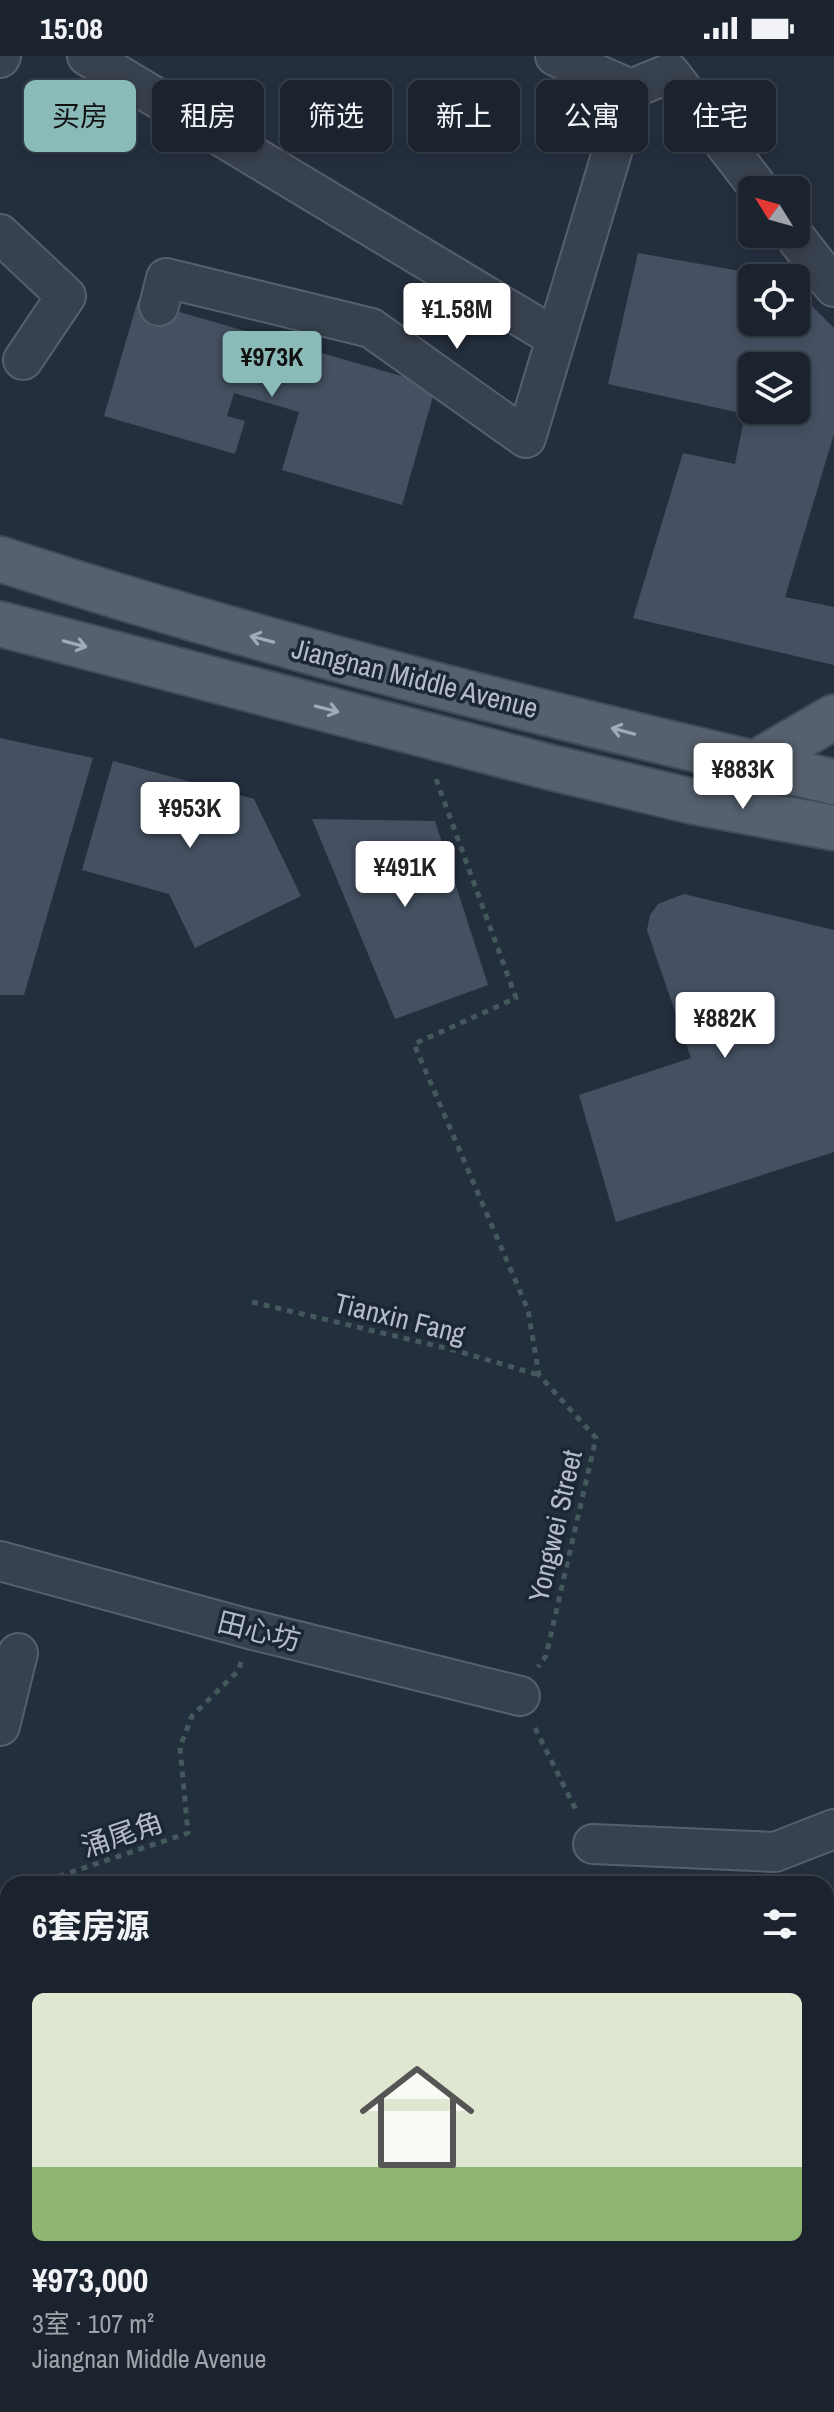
<!DOCTYPE html>
<html lang="zh">
<head>
<meta charset="utf-8">
<style>
  :root { --surface:#1b232e; --page:#242b36; --text:#f1f3f6; --muted:#a0a4aa; --line:#39404a; --accent:#8bbbb9 }
  body { margin:0; font-family:"Archivo Narrow","Noto Sans SC",sans-serif; background:var(--page); color:var(--text); height:100vh; display:flex; flex-direction:column; font-size:30px; white-space:nowrap }
  * { box-sizing:border-box; margin:0 }
  p { font-size:26px; color:var(--muted) }
  .icon { flex:none; width:44px; height:44px; fill:none; stroke:currentColor; stroke-width:2; stroke-linecap:round; stroke-linejoin:round }
  .map { position:relative; flex:1; overflow:hidden }
  .sheet { position:absolute; left:0px; top:1820px; width:834px; height:536px; display:flex; flex-direction:column; background:var(--surface); border-radius:24px 24px 0 0; box-shadow:0 4px 12px #0003,0 0 0 2px var(--line) }
  .sheet>* { flex:none }
  .hud { position:absolute; left:24px; top:24px; width:786px; height:72px; display:flex; gap:16px }
  .needle { width:52px; rotate:307deg }
  .buttons { position:absolute; left:738px; top:120px; display:grid; gap:16px }
  .buttons a { display:grid; place-items:center; width:72px; height:72px; border-radius:12px; background:var(--surface); box-shadow:0 4px 12px #0003,0 0 0 2px var(--line); font-size:40px }
  .price { position:absolute; translate:-50% -68px; padding:0 18px; border-radius:8px; background:#fff; color:#222; font-size:26px; line-height:52px; filter:drop-shadow(0 2px 4px #0008) }
  .price::after { content:''; position:absolute; left:50%; top:48px; width:24px; height:18px; margin-left:-12px; background:inherit; clip-path:polygon(0 0,100% 0,50% 100%) }
  .price.current { background:var(--accent); color:#111 }
  ul { padding:0; list-style:none }
  li { display:grid; align-content:center; gap:16px; height:424px; padding:0 32px }
  li span { display:grid; place-items:center; height:248px; border-radius:12px; color:#555 }
  li>.icon { margin-inline-start:auto }
  span .icon { width:144px; height:144px; fill:#fffc; stroke-width:1 }
  li b { font-size:34px }
  h2 { display:flex; justify-content:space-between; align-items:center; height:96px; padding:0 32px; font-size:34px }
  .chip { padding:0 28px; border-radius:12px; background:var(--surface); box-shadow:0 4px 12px #0003,0 0 0 2px var(--line); font-size:28px; line-height:72px }
  .chip.current { background:var(--accent); color:#111 }
  .status { display:flex; justify-content:space-between; align-items:center; height:56px; padding:0 40px; background:var(--surface); direction:ltr }
  .status svg { height:22px; fill:currentColor }
  .map>svg:first-child { display:block }
  .green { fill:#263c3f }
  .building { fill:#455162; fill-rule:evenodd }
  .lines { fill:none; stroke-linecap:round; stroke-linejoin:round }
  .minor-casing { stroke:#565f6c; stroke-width:42 }
  .major-casing { stroke:#414a57; stroke-width:48 }
  .path { stroke:#44595c; stroke-width:5; stroke-dasharray:6 6; stroke-linecap:butt }
  .minor { stroke:#38414e; stroke-width:38 }
  .major { stroke:#56606e; stroke-width:44 }
  .oneway { stroke:#a1aab7 }
  .labels { text-anchor:middle; dominant-baseline:central; stroke-width:7; stroke-linejoin:round; paint-order:stroke }
  .street-label { font-size:28px; fill:#b4bcc9; stroke:#1d2633 }
</style>
</head>
<body>
<div class="status"><b>15:08</b><svg viewBox="0 0 49 12"><path d="M0 12V9h3v3zM5 12V6h3v6zM10 12V3h3v9zM15 12V0h3v12zM26 1h20v11H26zM47 4h2v5h-2z"/></svg></div>
<div class="map">
<svg width="834" height="2356" viewBox="0 0 834 2356">
  <rect width="100%" height="100%" fill="#242f3e"/>
  <path class="green" d="M 8,2217 L 8,2348 L 826,2348 L 826,2330 L 834,2341 L 834,2356 L 4,2356 L 0,2341 L 0,2246 Z"/>
  <path class="building" d="M 638,197 L 768,220 L 752,222 L 752,266 L 796,266 L 796,234 L 834,272 L 834,378 L 785,541 L 834,551 L 834,609 L 633,562 L 683,397 L 735,408 L 745,358 L 608,328 ZM 752,310 L 796,310 L 796,354 L 752,354 Z
    M 138,244 L 436,330 L 402,449 L 282,414 L 299,356 L 234,337 L 227,360 L 245,365 L 235,398 L 104,360 Z
    M 0,682 L 93,702 L 24,939 L 0,939 Z
    M 113,705 L 254,743 L 301,840 L 195,892 L 169,838 L 82,814 Z
    M 312,763 L 435,765 L 488,929 L 395,963 Z
    M 684,838 L 834,874 L 834,1096 L 616,1166 L 579,1039 L 691,1002 L 647,874 L 650,859 L 658,848 Z"/>
  <g class="lines">
    <defs>
      <path id="minor" d="M 87,0 L 556,282
        M 555,0 L 631,33 L 670,17 L 760,134
        M 0,2 L 1,0
        M 0,178 L 66,240 L 23,304
        M 793,178 L 834,231
        M 159,250 L 166,222 L 371,272 L 526,382 L 631,33
        M 0,1505 L 249,1573 L 520,1640
        M 0,1670 L 18,1597
        M 593,1788 L 775,1796 L 834,1773
        M 0,1891 L 8,1896
        M 0,2181 L 8,2170
        M 826,2225 L 834,2227"/>
      <path id="major" d="M 0,503 C 273,592 555,661 834,726
        M 0,568 L 549,711 L 695,746 L 834,772
        M 740,716 L 834,661"/>
    </defs>
    <use href="#minor" class="minor-casing"/>
    <use href="#major" class="major-casing"/>
    <path class="path" d="M 436,723 L 516,942 L 414,988 L 528,1254 L 539,1319 L 596,1382 L 546,1600 L 538,1611
      M 252,1246 L 454,1294 L 539,1319
      M 535,1672 L 577,1756
      M 36,1828 L 188,1777 L 180,1691 L 192,1660 L 239,1614 L 241,1605
      M 0,1840 L 8,1837"/>
    <use href="#minor" class="minor"/>
    <use href="#major" class="major"/>
  </g>
  <defs><path id="oneway-shaft" d="M-6 0H5M1.5-3L5.5 0L1.5 3" fill="none" stroke-width="1.6" stroke-linecap="round" stroke-linejoin="round" transform="scale(2)"/></defs>
  <g class="oneway">
    <use href="#oneway-shaft" transform="translate(262 583) rotate(-165)"/>
    <use href="#oneway-shaft" transform="translate(75 588) rotate(15)"/>
    <use href="#oneway-shaft" transform="translate(327 653) rotate(14)"/>
    <use href="#oneway-shaft" transform="translate(623 675) rotate(-165)"/>
  </g>
  <g class="labels">
    <g class="street-label">
      <text transform="translate(415 622) rotate(14)">Jiangnan Middle Avenue</text>
      <text transform="translate(400 1262) rotate(14)">Tianxin Fang</text>
      <text transform="translate(555 1470) rotate(-77)">Yongwei Street</text>
      <text transform="translate(259 1575) rotate(14)">田心坊</text>
      <text transform="translate(122 1778) rotate(-19)">涌尾角</text>
    </g>
  </g>
</svg>
<div class="buttons">
<a><svg class="needle" viewBox="-14 -14 28 28"><path d="M0-13l5 13h-10z" fill="#e53935"/><path d="M0 13l5-13h-10z" fill="#a0a4aa"/></svg></a>
<a><svg class="icon" aria-label="locate" viewBox="0 0 24 24"><circle cx="12" cy="12" r="6"/><path d="M12 2v4M12 18v4M2 12h4M18 12h4"/></svg></a>
<a><svg class="icon" aria-label="layers" viewBox="0 0 24 24"><path d="M12 4l9 5-9 5-9-5zM3 14l9 5 9-5"/></svg></a>
</div>
<b class="price" style="left:457px;top:295px">¥1.58M</b>
<b class="price current" style="left:272px;top:343px">¥973K</b>
<b class="price" style="left:743px;top:755px">¥883K</b>
<b class="price" style="left:190px;top:794px">¥953K</b>
<b class="price" style="left:405px;top:853px">¥491K</b>
<b class="price" style="left:725px;top:1004px">¥882K</b>
<div class="hud">
<a class="chip current">买房</a>
<a class="chip">租房</a>
<a class="chip">筛选</a>
<a class="chip">新上</a>
<a class="chip">公寓</a>
<a class="chip">住宅</a>
</div>
<section class="sheet">
<h2>6套房源<svg class="icon" aria-label="filters" viewBox="0 0 24 24"><path d="M4 7h16M4 17h16"/><circle cx="9" cy="7" r="2"/><circle cx="15" cy="17" r="2"/></svg></h2>
<ul>
<li><span style="background:linear-gradient(#dfe7d0 70%,#8fb573 0)"><svg class="icon" aria-label="home" viewBox="0 0 24 24"><path d="M3 11l9-7 9 7M6 9v11h12V9"/></svg></span><div><b>¥973,000</b><p>3室 · 107 m²</p><p>Jiangnan Middle Avenue</p></div></li>
</ul>
</section>
</div>
</body>
</html>
